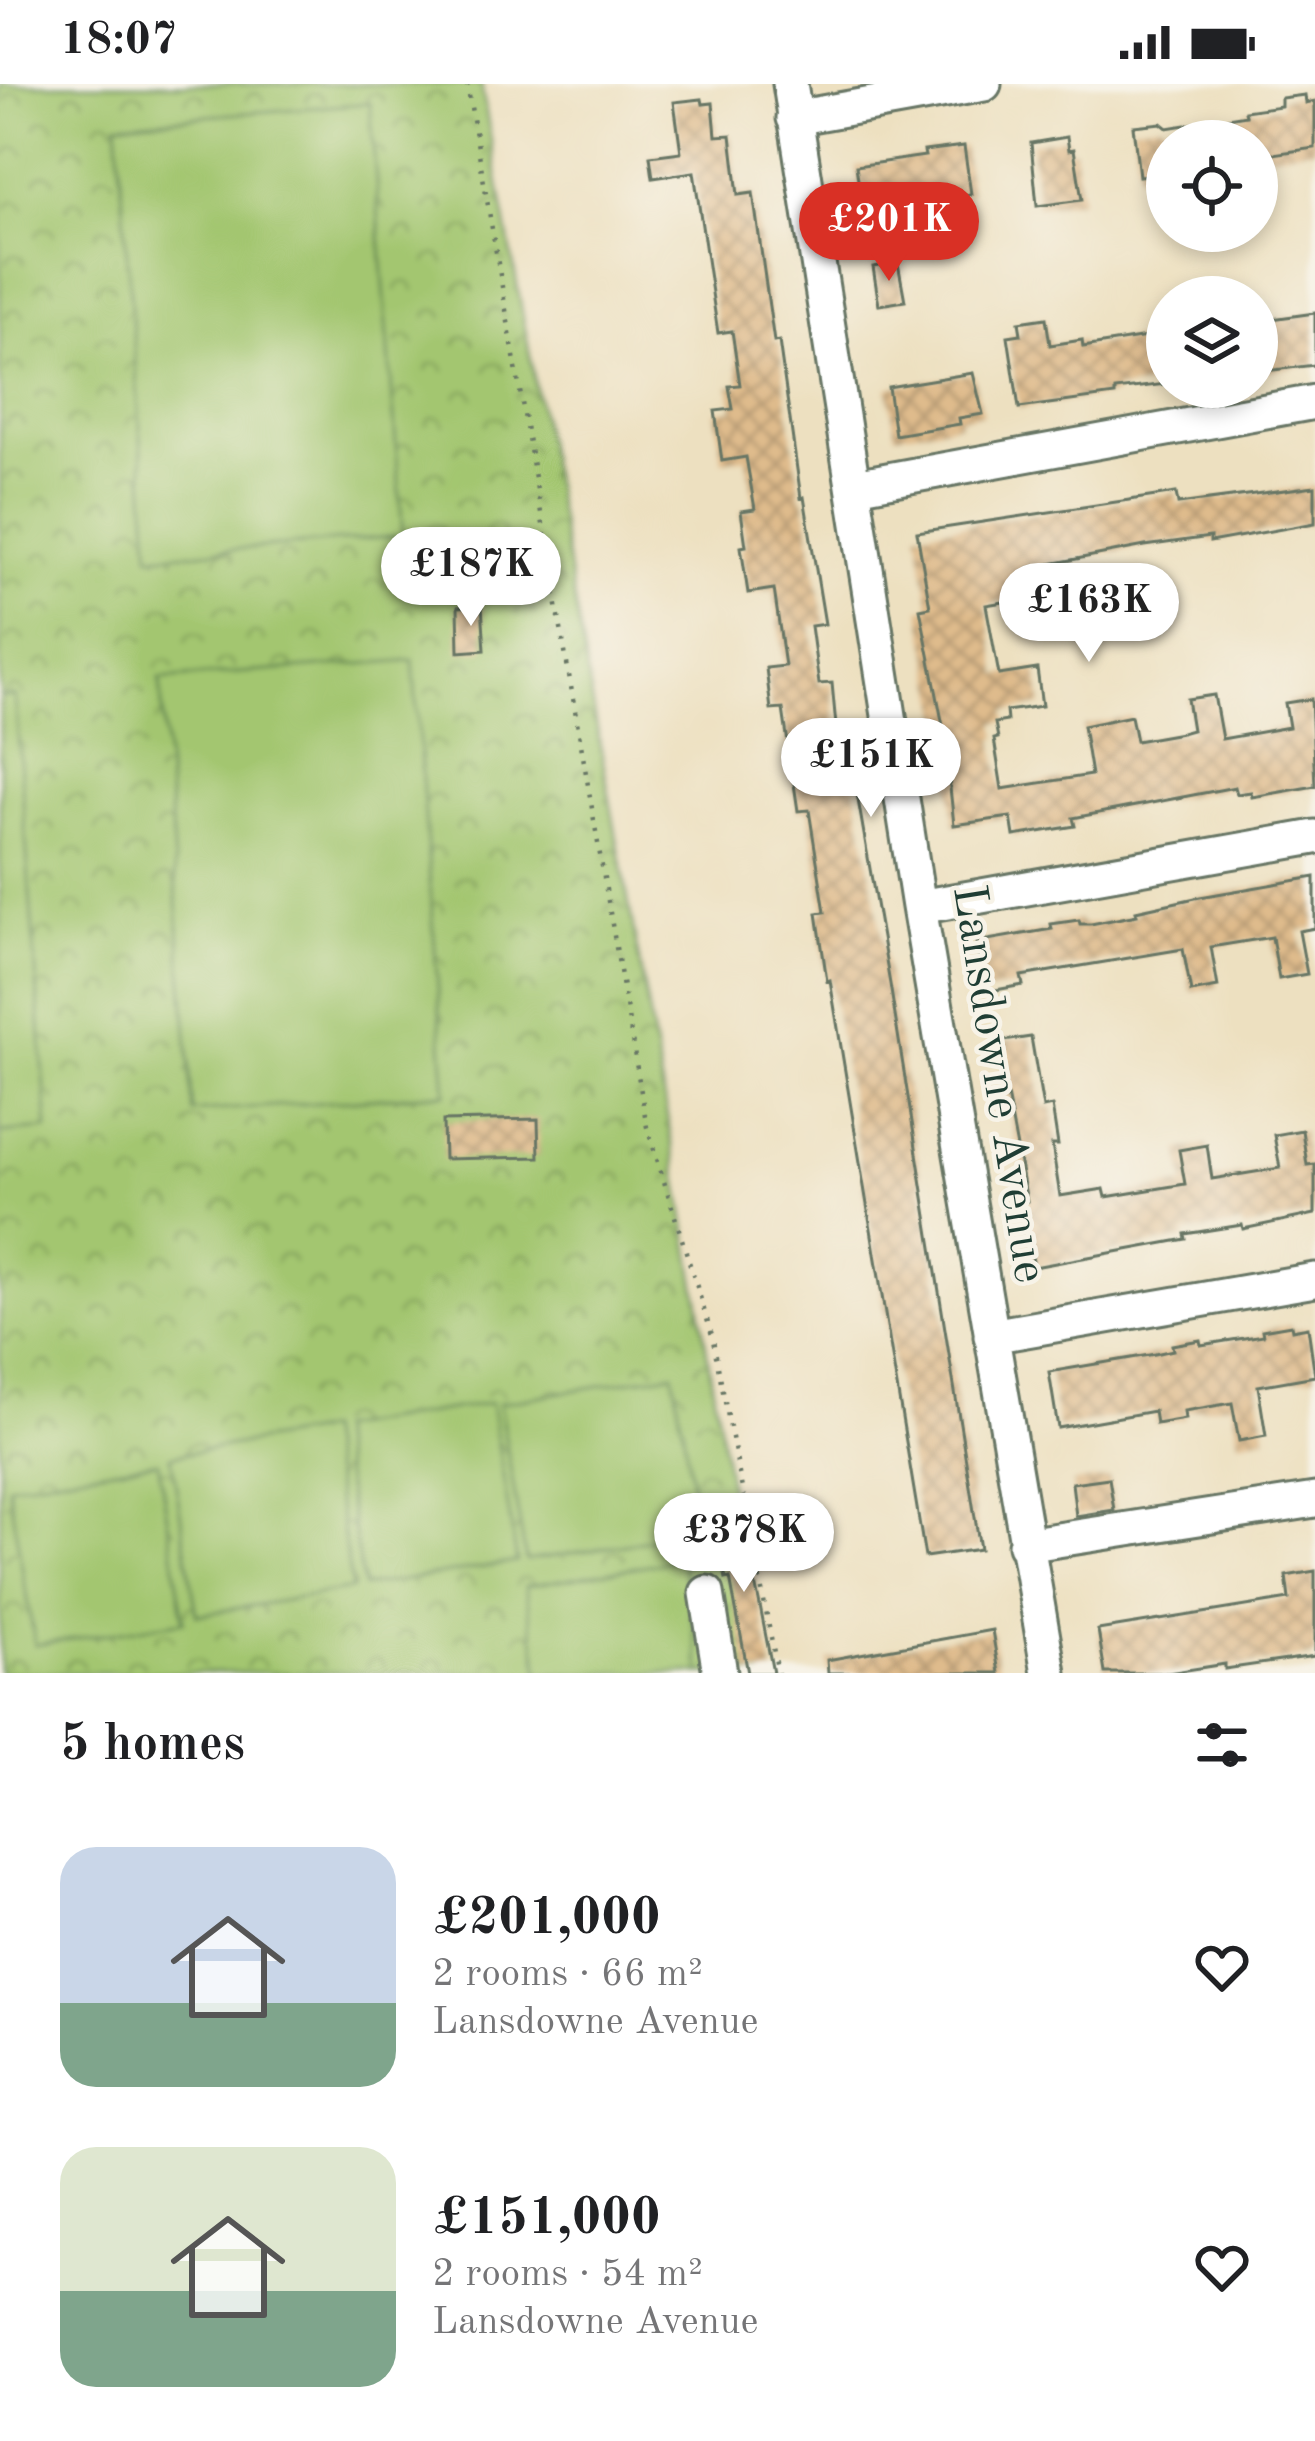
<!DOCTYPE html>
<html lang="en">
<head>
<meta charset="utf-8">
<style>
  :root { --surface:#fff; --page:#f6f6f6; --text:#202124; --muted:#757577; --accent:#d93025 }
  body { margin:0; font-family:"Old Standard TT",serif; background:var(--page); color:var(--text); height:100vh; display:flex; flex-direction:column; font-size:45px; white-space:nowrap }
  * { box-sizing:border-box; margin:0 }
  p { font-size:39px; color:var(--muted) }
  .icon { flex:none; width:66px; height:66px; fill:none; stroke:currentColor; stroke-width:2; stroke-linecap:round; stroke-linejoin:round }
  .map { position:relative; height:1589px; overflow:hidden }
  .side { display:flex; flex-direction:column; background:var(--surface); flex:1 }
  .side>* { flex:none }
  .tools { position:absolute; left:1146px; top:36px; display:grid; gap:24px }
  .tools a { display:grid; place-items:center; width:132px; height:132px; border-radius:50%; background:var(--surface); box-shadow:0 6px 18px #0003; font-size:60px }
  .price { position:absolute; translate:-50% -102px; padding:0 27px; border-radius:42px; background:#fff; color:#222; font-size:39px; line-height:78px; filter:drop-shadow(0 3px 6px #0008) }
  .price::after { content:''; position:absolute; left:50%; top:72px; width:36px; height:27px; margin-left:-18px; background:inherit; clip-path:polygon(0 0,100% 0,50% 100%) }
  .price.on { background:var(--accent); color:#fff }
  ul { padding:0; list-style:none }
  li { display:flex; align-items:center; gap:36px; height:300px; padding:0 60px }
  li span { display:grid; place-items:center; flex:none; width:336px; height:240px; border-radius:36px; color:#555 }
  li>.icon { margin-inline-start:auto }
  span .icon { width:144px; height:144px; fill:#fffc; stroke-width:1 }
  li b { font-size:51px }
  h2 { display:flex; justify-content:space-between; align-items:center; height:144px; padding:0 60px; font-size:51px }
  .status { display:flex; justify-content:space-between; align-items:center; height:84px; padding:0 60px; background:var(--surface); direction:ltr }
  .status svg { height:33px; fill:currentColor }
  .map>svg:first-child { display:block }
  .park { fill:url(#park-crowns); stroke:#618252; stroke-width:3 }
  .pitch { fill:#a3c670; stroke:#618252; stroke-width:3 }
  .building { fill:url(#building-cross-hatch) }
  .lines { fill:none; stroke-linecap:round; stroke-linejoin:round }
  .minor-casing { stroke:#677665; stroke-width:39 }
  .path { stroke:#677665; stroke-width:4.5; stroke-dasharray:3 9; stroke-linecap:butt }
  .minor { stroke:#fff; stroke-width:33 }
  .labels { text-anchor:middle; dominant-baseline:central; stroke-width:9; stroke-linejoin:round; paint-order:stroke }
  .street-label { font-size:48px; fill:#1f3d34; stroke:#f7f3e8 }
</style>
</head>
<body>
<div class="status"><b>18:07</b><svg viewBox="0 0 49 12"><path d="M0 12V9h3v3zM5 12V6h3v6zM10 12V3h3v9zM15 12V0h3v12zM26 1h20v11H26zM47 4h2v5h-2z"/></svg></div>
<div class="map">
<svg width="1315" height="1589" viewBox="0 0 1315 1589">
  <defs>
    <pattern id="park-crowns" width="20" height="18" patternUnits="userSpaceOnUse" patternTransform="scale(3)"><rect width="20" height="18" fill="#a3c670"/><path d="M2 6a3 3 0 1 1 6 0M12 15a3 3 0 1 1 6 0" fill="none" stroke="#84a25d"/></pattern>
    <pattern id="building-cross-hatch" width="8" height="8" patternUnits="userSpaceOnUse" patternTransform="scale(3)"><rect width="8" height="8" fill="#dfbb8c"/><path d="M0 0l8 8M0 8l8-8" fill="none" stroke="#b49973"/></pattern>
  </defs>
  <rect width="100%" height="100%" fill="#f7f3e8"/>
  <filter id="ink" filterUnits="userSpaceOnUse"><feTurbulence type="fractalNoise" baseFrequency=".00833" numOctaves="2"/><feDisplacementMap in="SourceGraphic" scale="24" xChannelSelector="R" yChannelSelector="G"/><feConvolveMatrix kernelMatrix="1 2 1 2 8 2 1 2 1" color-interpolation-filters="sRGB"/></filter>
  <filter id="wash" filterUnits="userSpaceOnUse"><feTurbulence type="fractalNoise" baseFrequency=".004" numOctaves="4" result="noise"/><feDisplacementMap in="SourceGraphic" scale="48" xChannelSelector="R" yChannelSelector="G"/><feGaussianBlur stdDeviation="2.7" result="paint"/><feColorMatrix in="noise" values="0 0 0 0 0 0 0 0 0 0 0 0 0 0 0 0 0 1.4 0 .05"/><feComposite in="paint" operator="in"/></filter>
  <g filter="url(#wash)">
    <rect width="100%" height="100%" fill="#ede0c0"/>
    <path class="park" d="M 0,0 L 481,0 L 680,1104 L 760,1589 L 0,1589 Z"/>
    <path class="pitch" d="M 370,19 L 403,452 L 150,472 L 117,39 Z
      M 413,576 L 446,1009 L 193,1028 L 160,595 Z
      M 15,612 L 48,1045 L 0,1049 L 0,613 Z
      M 673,1289 L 700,1447 L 526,1477 L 499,1319 Z
      M 491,1319 L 517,1478 L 363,1503 L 336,1345 Z
      M 325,1346 L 352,1505 L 197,1531 L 171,1372 Z
      M 158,1377 L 184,1537 L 35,1561 L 8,1401 Z
      M 681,1475 L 701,1589 L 540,1589 L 525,1502 Z"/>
    <g id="blocks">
      <path class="building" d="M 1305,11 L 1306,19 L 1315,17 L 1315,64 L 1266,71 L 1266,67 L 1257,68 L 1257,57 L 1167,57 L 1167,89 L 1139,92 L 1133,42 L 1161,39 L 1167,44 L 1246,31 L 1245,27 L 1281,22 L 1281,14 Z
        M 702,15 L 703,20 L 713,19 L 716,52 L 731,51 L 738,111 L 753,109 L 774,258 L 779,257 L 801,414 L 804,413 L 825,540 L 811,542 L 819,600 L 832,599 L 836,642 L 845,641 L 890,900 L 980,1465 L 925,1473 L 830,896 L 827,897 L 817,829 L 825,828 L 809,726 L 798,727 L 783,625 L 771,626 L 766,584 L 785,582 L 774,505 L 748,509 L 741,463 L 746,462 L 741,427 L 755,425 L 746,373 L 722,377 L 715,327 L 733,325 L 729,302 L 740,301 L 732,247 L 718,249 L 694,88 L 653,94 L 650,72 L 681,68 L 674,18 Z
        M 1067,53 L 1069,66 L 1074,65 L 1082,116 L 1037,122 L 1031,59 Z
        M 964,62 L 971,110 L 902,120 L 902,125 L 863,131 L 856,82 L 925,72 L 924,67 Z
        M 898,179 L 905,217 L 879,221 L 873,183 Z
        M 1315,229 L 1315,281 L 1257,288 L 1257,237 Z
        M 1046,234 L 1050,261 L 1082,256 L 1083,263 L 1153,252 L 1155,264 L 1167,262 L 1167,300 L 1115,306 L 1115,311 L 1019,324 L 1008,252 L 1021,250 L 1019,238 Z
        M 973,289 L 983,330 L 959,334 L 960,340 L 895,351 L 888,303 Z
        M 1315,402 L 1315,439 L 1210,458 L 1210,453 L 1145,462 L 1029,484 L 1033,507 L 1014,510 L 1015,516 L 986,521 L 999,591 L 1037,585 L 1042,622 L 1006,627 L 1007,637 L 995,639 L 998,654 L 994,655 L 1002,705 L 1091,691 L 1083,642 L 1131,632 L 1136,657 L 1181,649 L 1192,646 L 1187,615 L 1214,611 L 1222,655 L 1289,643 L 1285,619 L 1311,615 L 1315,702 L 1252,713 L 1251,708 L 1237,710 L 1235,703 L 1073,734 L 1075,742 L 1014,752 L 1011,733 L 954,741 L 944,647 L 920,525 L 930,523 L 917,448 L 1176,409 L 1178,420 Z
        M 482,521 L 485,566 L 459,568 L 458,523 Z
        M 1315,793 L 1315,844 L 1299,847 L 1307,890 L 1279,895 L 1272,853 L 1211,863 L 1218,903 L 1191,908 L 1183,865 L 1021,892 L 1023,901 L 985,908 L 976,858 L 1052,845 L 1051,840 L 1079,836 L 1080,840 L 1091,840 L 1137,831 L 1136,827 L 1200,813 Z
        M 1031,953 L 1043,1024 L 1052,1022 L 1058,1061 L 1052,1061 L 1060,1112 L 1104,1105 L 1106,1113 L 1185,1100 L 1179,1066 L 1207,1061 L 1212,1095 L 1280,1084 L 1274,1051 L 1302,1046 L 1307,1081 L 1315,1080 L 1315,1130 L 1243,1145 L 1242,1141 L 1185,1150 L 1186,1155 L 1034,1183 L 1022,1118 L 1027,1117 L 997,958 Z
        M 538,1035 L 539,1073 L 444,1075 L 443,1037 Z
        M 1291,1241 L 1292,1246 L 1308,1243 L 1315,1292 L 1258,1302 L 1266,1352 L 1239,1357 L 1232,1319 L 1184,1327 L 1185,1335 L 1156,1340 L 1154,1327 L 1058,1344 L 1049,1288 L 1155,1270 L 1173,1266 L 1172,1261 L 1200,1256 L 1201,1261 L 1263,1251 L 1262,1246 Z
        M 1109,1394 L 1114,1426 L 1076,1432 L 1072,1399 Z
        M 740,1433 L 759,1517 L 773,1589 L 748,1589 L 730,1494 L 726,1495 L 714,1439 Z
        M 1315,1487 L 1315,1572 L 1225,1585 L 1225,1580 L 1168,1589 L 1105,1589 L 1098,1546 L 1289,1515 L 1286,1492 Z
        M 992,1546 L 999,1589 L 828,1589 L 827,1576 Z"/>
    </g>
  </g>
  <g filter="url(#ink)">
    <use href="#blocks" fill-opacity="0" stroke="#677665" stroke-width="3"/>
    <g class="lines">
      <defs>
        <path id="minor" d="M 790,0 L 919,823 L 1049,1589
          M 794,34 L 984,0
          M 855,402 L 1315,318
          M 919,823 L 1315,753
          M 991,1252 L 1315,1196
          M 1025,1461 L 1315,1416
          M 707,1509 L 720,1589"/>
      </defs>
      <use href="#minor" class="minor-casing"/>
      <path class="path" d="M 467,0 L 647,1043 L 712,1251 L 778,1589"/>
      <use href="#minor" class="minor"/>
    </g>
  </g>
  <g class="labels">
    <g class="street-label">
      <text transform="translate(998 1000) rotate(81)">Lansdowne Avenue</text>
    </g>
  </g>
</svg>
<div class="tools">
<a><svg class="icon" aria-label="locate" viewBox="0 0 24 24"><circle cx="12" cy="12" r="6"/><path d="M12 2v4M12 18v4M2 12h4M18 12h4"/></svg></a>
<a><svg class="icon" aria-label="layers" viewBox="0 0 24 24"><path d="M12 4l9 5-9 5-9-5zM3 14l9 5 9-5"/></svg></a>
</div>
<b class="price on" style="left:889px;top:200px">£201K</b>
<b class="price" style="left:471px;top:545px">£187K</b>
<b class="price" style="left:1089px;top:581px">£163K</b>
<b class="price" style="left:871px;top:736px">£151K</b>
<b class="price" style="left:744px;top:1511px">£378K</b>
</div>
<section class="side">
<h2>5 homes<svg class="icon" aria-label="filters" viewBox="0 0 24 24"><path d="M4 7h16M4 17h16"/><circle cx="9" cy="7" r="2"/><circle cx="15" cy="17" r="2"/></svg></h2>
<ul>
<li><span style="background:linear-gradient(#c9d6e8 65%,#7fa58c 0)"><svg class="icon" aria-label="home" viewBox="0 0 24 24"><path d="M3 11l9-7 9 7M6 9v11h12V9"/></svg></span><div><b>£201,000</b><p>2 rooms · 66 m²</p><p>Lansdowne Avenue</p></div><svg class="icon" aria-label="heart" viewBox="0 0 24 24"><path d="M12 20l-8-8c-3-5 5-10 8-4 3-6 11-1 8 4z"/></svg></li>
<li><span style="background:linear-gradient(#dfe7d0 60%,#7fa58c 0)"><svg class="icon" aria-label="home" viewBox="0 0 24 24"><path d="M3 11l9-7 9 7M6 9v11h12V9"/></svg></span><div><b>£151,000</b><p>2 rooms · 54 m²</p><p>Lansdowne Avenue</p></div><svg class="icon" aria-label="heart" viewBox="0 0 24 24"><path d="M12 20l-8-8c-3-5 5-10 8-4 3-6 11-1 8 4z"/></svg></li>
</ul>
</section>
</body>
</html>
